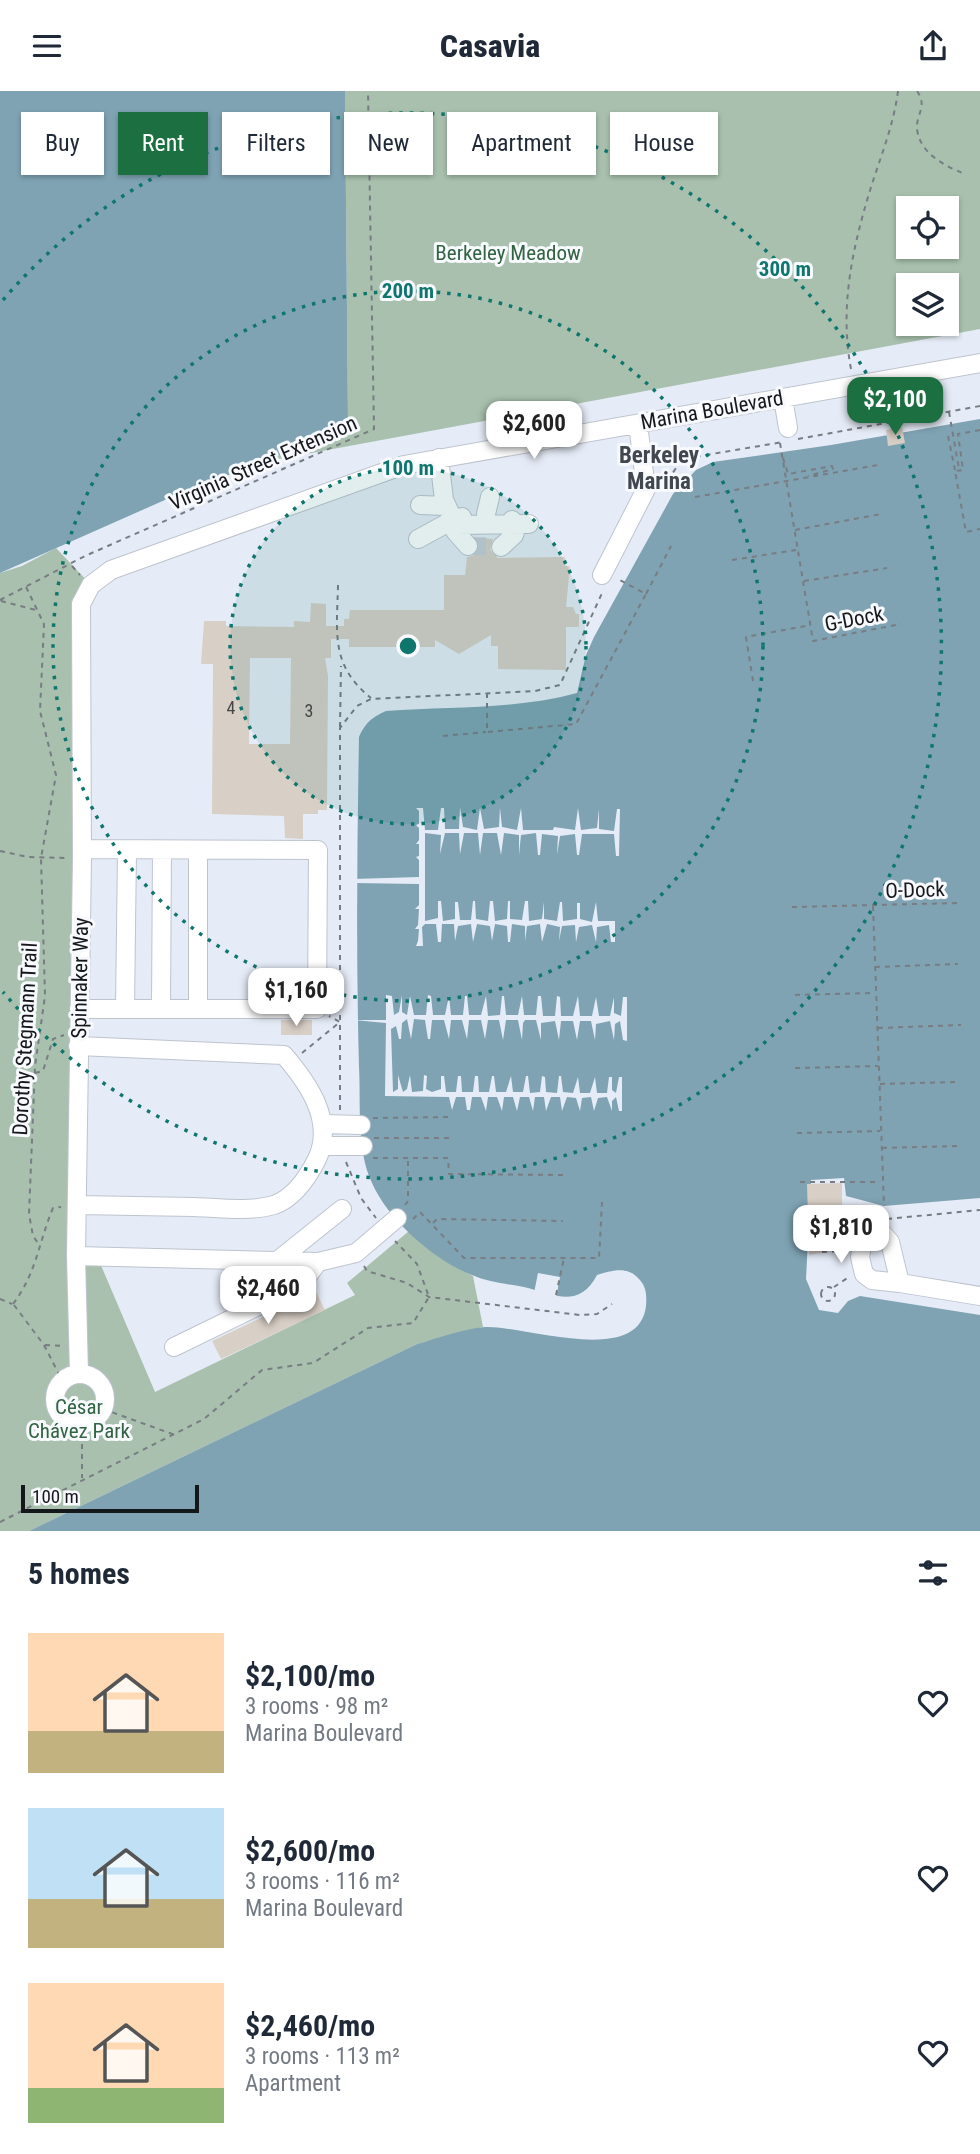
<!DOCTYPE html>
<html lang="en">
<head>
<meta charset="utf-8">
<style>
  :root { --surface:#fff; --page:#f6f6f7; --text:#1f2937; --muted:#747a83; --accent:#1c6f41 }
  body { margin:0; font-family:"Roboto Condensed",sans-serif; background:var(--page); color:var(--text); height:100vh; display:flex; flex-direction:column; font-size:26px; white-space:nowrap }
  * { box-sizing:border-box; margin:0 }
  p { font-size:23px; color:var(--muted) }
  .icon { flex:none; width:38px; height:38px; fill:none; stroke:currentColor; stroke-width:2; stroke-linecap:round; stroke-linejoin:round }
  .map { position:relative; height:1440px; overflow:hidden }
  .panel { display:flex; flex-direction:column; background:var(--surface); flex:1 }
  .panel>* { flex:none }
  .hud { position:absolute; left:21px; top:21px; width:938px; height:63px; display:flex; gap:14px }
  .controls { position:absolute; left:896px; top:105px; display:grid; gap:14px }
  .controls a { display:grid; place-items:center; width:63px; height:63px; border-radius:0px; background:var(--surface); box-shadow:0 2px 5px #0004; font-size:35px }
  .scale { position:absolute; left:21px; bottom:18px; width:178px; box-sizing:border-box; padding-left:7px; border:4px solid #15181b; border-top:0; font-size:19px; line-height:24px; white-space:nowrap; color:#15181b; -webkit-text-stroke:5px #f7f9fd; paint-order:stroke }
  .price { position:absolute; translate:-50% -60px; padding:0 16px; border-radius:14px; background:#fff; color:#222; font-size:23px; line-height:46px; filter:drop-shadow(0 2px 4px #0008) }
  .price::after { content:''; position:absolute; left:50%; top:42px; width:21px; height:16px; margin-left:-10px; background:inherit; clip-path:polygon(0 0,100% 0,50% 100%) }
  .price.active { background:var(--accent); color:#fff }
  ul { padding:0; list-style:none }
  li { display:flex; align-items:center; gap:21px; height:175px; padding:0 28px }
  li span { display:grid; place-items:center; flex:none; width:196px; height:140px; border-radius:0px; color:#555 }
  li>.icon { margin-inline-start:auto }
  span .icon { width:84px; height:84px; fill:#fffc; stroke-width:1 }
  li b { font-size:30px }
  h2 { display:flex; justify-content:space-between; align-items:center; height:84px; padding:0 28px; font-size:30px }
  .pill { padding:0 24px; border-radius:0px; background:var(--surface); box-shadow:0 2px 5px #0004; font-size:24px; line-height:63px }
  .pill.active { background:var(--accent); color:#fff }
  header { display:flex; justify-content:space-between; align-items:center; height:91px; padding:0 28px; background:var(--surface); font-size:32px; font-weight:800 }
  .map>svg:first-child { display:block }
  .green { fill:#a8c0ad; fill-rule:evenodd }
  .water { fill:#7fa3b3 }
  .pier { fill:#e6ecf7 }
  .building { fill:#d8cfc6; fill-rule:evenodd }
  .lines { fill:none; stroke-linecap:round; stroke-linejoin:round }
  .minor-tunnel { stroke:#c7ccd6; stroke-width:18; stroke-dasharray:18 9; stroke-linecap:butt }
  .minor-casing { stroke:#bec4ce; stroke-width:20 }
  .path { stroke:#787c83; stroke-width:2; stroke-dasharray:5 5; stroke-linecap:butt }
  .minor { stroke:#fff; stroke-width:18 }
  .ring { fill:none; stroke:#0f766e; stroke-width:3.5; stroke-dasharray:3.5 7 }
  .labels { text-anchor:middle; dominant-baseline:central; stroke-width:6; stroke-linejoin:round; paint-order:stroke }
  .number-label { font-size:18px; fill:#464646 }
  .park-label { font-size:21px; fill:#326342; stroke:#f7f9fd }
  .street-label { font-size:21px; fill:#15181b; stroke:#f7f9fd }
  .neighbourhood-label { font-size:23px; font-weight:bold; fill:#41474f; stroke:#f7f9fd }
  .centre { fill:#0f766e; stroke:#f7f9fd; stroke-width:3.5 }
  .ring-label { font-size:21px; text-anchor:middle; font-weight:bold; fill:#0f766e; stroke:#f7f9fd; stroke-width:6; stroke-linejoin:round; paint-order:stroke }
</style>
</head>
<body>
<header><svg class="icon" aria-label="menu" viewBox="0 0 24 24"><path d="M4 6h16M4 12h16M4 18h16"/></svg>Casavia<svg class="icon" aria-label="share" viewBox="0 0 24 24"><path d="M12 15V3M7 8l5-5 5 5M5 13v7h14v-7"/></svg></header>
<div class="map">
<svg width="980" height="1440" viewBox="0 0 980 1440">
  <rect width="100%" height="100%" fill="#e6ecf7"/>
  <path class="green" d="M 345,0 L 980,0 L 980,238 L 268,370 L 348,331 ZM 908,117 L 947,117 L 947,156 L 908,156 ZM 908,194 L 947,194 L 947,233 L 908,233 Z
    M 56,457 L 91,494 L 81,513 L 76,1165 L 97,1165 L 155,1301 L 355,1204 L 347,1192 L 409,1140 L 447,1171 L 473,1185 L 483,1236 L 417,1253 L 29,1440 L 0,1440 L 0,482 L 22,475 Z"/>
  <path class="water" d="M 0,0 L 345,0 L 348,331 L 268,370 L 192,397 L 0,482 Z
    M 980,328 L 980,1107 L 884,1115 L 846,1105 L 844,1087 L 811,1089 L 806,1188 L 819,1219 L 838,1222 L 848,1210 L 860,1205 L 980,1224 L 980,1440 L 29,1440 L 417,1253 C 439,1247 462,1238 485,1236 C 522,1234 639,1277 646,1215 C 647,1203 646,1194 637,1186 C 626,1175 610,1180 597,1184 C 579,1218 555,1204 524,1196 C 507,1193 488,1191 472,1184 C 435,1170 388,1129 372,1092 C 356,1058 361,1013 359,976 C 356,866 357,756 359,646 C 365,632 372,626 386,620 C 451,615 514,619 577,602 L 586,564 L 594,546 L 673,403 L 696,379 L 713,371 L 831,354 Z"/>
  <path class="pier" d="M 460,716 L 463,736 L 477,739 L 480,717 L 484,738 L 499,736 L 500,717 L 502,736 L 517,739 L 521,717 L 523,739 L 553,739 L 554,736 L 575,739 L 578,717 L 581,739 L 597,737 L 599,718 L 599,738 L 614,740 L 617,718 L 620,718 L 619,765 L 616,765 L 614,743 L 582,743 L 579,764 L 577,764 L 575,743 L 560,745 L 557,764 L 558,745 L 542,743 L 540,764 L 538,764 L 536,742 L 521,744 L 519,764 L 519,744 L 504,742 L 501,764 L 497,742 L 483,742 L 480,764 L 478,742 L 464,742 L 460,763 L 459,742 L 445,742 L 440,763 L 441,744 L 425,742 L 425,830 L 438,827 L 438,810 L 441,810 L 443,830 L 455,828 L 455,811 L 458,811 L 460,829 L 471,829 L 473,810 L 475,810 L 476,828 L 488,830 L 490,810 L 493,810 L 495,830 L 507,828 L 508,810 L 510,810 L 510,828 L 522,829 L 525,810 L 528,810 L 529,830 L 542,828 L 544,811 L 544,828 L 557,830 L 560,811 L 562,811 L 563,830 L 577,828 L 577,812 L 580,812 L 580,828 L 592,831 L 596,811 L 598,830 L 615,830 L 615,851 L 611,851 L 609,834 L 597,836 L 596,851 L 592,834 L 579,836 L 576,851 L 575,834 L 562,835 L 559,850 L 560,836 L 547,833 L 542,851 L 540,833 L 527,835 L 525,850 L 525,835 L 512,833 L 510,851 L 508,851 L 507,835 L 495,833 L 492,850 L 490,835 L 477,833 L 473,851 L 471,833 L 458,835 L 455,850 L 454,833 L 442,833 L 441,851 L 438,851 L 436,833 L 425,833 L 422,836 L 423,855 L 416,855 L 418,850 L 419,838 L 415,838 L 418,834 L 419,818 L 415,818 L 419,814 L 419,793 L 353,792 L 353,788 L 419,786 L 419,769 L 416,766 L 419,765 L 419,753 L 416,753 L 419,749 L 419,737 L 416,734 L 419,733 L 419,720 L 416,717 L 423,717 L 425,739 L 438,739 L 441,717 L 444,717 L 445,738 L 459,738 Z
    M 386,904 L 392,905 L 394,924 L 399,921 L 402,904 L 402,921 L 407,924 L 410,905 L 414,924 L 426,924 L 428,904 L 431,905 L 433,924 L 445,924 L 449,905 L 451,924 L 463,924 L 465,905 L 467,905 L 469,924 L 481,924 L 486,905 L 488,925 L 500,924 L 502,905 L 504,905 L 506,924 L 518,924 L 522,905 L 524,924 L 536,924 L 538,905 L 541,905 L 543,925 L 555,925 L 557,905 L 560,906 L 561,925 L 573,925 L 578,905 L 580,925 L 592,925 L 596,906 L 599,925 L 610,925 L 614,906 L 614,922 L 621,925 L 623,906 L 627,906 L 627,950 L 623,949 L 620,930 L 615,933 L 614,949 L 610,930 L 596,933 L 595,949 L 591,930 L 580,930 L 577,949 L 573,930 L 561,930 L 559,949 L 555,930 L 541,932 L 541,949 L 536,929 L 525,929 L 523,932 L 522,949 L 518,929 L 506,929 L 503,949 L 499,929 L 488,929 L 485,948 L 481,929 L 469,929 L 467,948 L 462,929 L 451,929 L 449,948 L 444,929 L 432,929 L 430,948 L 428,948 L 425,929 L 414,928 L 411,948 L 407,928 L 402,932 L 401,948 L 399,948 L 396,935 L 391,938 L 393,1001 L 398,998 L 398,984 L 403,1001 L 407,998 L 410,984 L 412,1001 L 423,1000 L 424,984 L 427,985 L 426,998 L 432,1001 L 441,998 L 441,985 L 444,985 L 446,1001 L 456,1001 L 458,985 L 461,985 L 462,1001 L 473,1001 L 475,985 L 478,985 L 479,1001 L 489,1001 L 492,985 L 494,985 L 496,1001 L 506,1001 L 511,985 L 513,1001 L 523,1001 L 526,985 L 528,985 L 530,1002 L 540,1001 L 542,985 L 545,986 L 546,1001 L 557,1002 L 559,985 L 561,985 L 563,1001 L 573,1002 L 578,986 L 580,1002 L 590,1002 L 595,986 L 597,1002 L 607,1002 L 609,986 L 612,986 L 612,999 L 616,1002 L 619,986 L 622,986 L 622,1020 L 619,1020 L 616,1006 L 612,1010 L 612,1020 L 607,1006 L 598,1007 L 594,1020 L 591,1006 L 582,1007 L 580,1020 L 576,1007 L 567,1006 L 562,1020 L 560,1006 L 551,1006 L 546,1020 L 544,1006 L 535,1006 L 533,1020 L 529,1006 L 520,1006 L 517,1020 L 513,1006 L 504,1006 L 502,1020 L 497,1006 L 488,1006 L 486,1020 L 481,1006 L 472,1006 L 470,1019 L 467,1019 L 465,1006 L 456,1006 L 452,1019 L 449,1006 L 385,1005 L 386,932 L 354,929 L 386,929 Z
    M 538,1182 L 560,1186 L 556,1207 L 534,1202 Z"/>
  <path class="building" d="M 902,336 L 905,352 L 888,355 L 886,339 Z
    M 477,447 L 493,448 L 490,459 L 498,467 L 565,466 L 565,475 L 570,475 L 566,516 L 573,516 L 576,523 L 579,523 L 579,536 L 566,536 L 566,579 L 498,578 L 498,555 L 491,555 L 491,544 L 459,563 L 435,549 L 435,556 L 349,556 L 349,548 L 331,548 L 331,567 L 325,567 L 328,585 L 327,719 L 318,719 L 318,723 L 303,723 L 303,748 L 285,747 L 284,725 L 212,723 L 213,573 L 201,573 L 204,530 L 226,530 L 226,535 L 294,536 L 294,530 L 310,531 L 311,512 L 326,513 L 326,535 L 344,535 L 344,528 L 349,528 L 350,519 L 444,519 L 444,484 L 465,484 L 467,466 L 475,464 L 479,458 ZM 250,567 L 291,567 L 290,653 L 249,653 Z
    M 281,929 L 312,929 L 312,944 L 281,944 Z
    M 842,1092 L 842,1123 L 841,1139 L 837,1140 L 837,1159 L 809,1164 L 807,1093 Z
    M 316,1201 L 325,1219 L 221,1268 L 212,1250 Z"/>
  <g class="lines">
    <path class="minor-tunnel" d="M 468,455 L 501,456"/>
    <defs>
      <path id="minor" d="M 783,307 L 788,337
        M 439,367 L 444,409 L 456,434 L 529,433
        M 420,414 L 446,415
        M 486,423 L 490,406
        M 462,426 L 455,440 L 468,455
        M 418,448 L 453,429
        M 501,456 L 514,444 L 517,435 L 512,429
        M 602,484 L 646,398 L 638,333
        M 125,917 L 127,759
        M 161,917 L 162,759
        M 198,917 L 198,759
        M 79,918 L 317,918 L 318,759 L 82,758
        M 323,1033 L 361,1034
        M 323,1055 L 363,1055
        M 77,1114 C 116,1115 155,1115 194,1116 C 219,1117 250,1121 274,1114 C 294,1107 308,1086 317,1068 C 335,1030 308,992 284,964 L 78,955
        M 76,1165 L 318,1171 L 356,1162 L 397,1127
        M 277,1170 L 342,1118
        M 900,1192 L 872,1189 L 864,1183 L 860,1166 L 863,1150 L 874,1143 L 883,1143 L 890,1151 L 900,1192 L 980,1205
        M 174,1256 L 301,1194 L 318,1171
        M 79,1282 L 76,1165 L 82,767 L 81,513 L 91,494 L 111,479 L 404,374 L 980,272
        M55 1308a25 25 0 1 1 50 0a25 25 0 1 1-50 0Z"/>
    </defs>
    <use href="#minor" class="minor-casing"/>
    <path class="path" d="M 917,0 C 928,16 916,22 917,38 C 920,63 945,75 965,83
      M 851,278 C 839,215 853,154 872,93 C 882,62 894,32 898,0
      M 949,321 L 959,378
      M 980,339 L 958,343 L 963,379 L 955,380 L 966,441 L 980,438
      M 948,345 L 955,379
      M 798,348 L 980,315
      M 780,352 L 813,550 L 901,533
      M 783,367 L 788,383 L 832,375 L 833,378 L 808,385
      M 660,373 L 681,368
      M 662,398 L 682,368 L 783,351
      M 695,406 L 878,374
      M 795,439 L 881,423
      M 732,469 L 796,459
      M 72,475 L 80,484
      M 804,490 L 887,477
      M 338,494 C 337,542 330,574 371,607
      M 26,496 L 44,533 L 40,620 L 56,684 L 41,767 L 45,905 L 35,975 L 29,1123 L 33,1145 L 38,1152
      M 646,503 L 671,455
      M 0,509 L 85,465 L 374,338 L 368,0
      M 1,510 L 36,519
      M 753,590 L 746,546 L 811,534
      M 487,602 L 487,641 L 576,633 L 646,503 L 616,487
      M 340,636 L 341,575
      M 443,645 L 486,641
      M 0,760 L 28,766 L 68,767
      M 873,815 L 884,1115
      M 792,816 L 958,812
      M 875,876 L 958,873
      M 795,904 L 874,902
      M 878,937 L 961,934
      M 302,962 L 340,931 L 329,925
      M 795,977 L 878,975
      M 35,982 L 43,980 L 53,948 L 64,944
      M 880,993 L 959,991
      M 340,1019 L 340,637 L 357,615 L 371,608 L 535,600 L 560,594 L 603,500
      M 373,1027 L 449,1026
      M 797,1042 L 880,1040
      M 374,1047 L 449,1047
      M 882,1057 L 958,1055
      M 373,1067 L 448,1067 L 449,1083 L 564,1084
      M 346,1071 L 361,1107 L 376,1127
      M 800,1091 L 880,1091
      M 405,1114 L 408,1110 L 408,1068
      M 413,1128 L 420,1121 L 464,1167 L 599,1167 L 602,1111
      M 887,1128 L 980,1119
      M 837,1130 L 860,1134
      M 433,1132 L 437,1128 L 563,1130
      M 822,1161 L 844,1160
      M 364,1175 L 367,1180 L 407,1192 L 429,1206 L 580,1224 L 597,1223 L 612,1213
      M821 1203a7 7 0 1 1 14 0a7 7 0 1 1-14 0Z
      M 834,1196 L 849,1186
      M 556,1204 L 564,1167
      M 0,1208 L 12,1213
      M 13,1213 C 37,1181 38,1153 53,1117 L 61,1116
      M 14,1214 L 44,1254 L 62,1289
      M 45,1254 L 64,1255
      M 103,1318 L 175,1344
      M 82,1333 L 82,1387
      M 0,1431 L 204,1328 L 262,1279 L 313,1272 L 368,1237 L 413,1232 L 429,1206 L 417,1173 L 395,1150"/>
    <use href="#minor" class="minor"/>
  </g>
  <circle cx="408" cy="555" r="178" fill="#0f766e" fill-opacity=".12"/>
  <g class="ring">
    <circle cx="408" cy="555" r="178"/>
    <circle cx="408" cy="555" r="355"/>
    <path d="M3 209A533 533 0 1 1 3 901"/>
  </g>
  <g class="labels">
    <g class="number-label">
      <text x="231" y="616">4</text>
      <text x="309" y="619">3</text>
    </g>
    <g class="park-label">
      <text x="508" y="162">Berkeley Meadow</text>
      <text x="79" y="1316">César<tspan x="79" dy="24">Chávez Park</tspan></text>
    </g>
    <g class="street-label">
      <text transform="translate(712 319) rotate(-10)">Marina Boulevard</text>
      <text transform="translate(263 372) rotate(-24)">Virginia Street Extension</text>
      <text transform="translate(854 528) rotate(-11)">G-Dock</text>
      <text transform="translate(915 799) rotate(-2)">O-Dock</text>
      <text transform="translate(80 887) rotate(-89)">Spinnaker Way</text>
      <text transform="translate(25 948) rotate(-87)">Dorothy Stegmann Trail</text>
    </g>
    <g class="neighbourhood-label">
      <text x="659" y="364">Berkeley<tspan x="659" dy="26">Marina</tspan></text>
    </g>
  </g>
  <circle cx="408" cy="555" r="10" class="centre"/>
  <g class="ring-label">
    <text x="785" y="185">300 m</text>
    <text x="408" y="207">200 m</text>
    <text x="408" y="384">100 m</text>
  </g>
</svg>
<div class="controls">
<a><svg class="icon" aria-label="locate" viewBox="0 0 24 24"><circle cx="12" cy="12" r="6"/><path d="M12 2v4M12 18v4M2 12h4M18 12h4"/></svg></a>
<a><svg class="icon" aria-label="layers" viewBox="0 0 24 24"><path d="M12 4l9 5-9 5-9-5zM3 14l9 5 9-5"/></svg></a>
</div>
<div class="scale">100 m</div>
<b class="price active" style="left:895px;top:346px">$2,100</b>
<b class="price" style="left:534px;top:370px">$2,600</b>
<b class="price" style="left:296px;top:937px">$1,160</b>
<b class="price" style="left:841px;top:1174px">$1,810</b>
<b class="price" style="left:268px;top:1235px">$2,460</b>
<div class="hud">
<a class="pill">Buy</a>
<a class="pill active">Rent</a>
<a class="pill">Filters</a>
<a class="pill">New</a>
<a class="pill">Apartment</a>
<a class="pill">House</a>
</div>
</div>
<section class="panel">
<h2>5 homes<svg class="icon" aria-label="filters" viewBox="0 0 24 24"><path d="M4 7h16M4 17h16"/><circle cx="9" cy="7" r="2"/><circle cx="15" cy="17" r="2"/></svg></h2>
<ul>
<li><span style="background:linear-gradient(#ffd9b3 70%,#c2b280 0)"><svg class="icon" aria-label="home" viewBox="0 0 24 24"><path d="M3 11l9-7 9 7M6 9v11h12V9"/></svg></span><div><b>$2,100/mo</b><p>3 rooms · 98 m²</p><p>Marina Boulevard</p></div><svg class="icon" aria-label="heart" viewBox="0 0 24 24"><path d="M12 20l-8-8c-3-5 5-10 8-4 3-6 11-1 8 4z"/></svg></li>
<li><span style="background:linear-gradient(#bfe0f5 65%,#c2b280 0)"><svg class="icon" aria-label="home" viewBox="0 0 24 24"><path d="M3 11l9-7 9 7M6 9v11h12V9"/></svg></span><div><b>$2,600/mo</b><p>3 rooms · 116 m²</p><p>Marina Boulevard</p></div><svg class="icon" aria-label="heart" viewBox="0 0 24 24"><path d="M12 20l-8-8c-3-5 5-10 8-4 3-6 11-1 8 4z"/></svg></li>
<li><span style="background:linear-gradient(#ffd9b3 75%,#8fb573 0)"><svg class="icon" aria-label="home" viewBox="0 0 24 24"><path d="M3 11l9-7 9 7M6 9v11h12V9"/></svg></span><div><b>$2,460/mo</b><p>3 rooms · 113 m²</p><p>Apartment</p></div><svg class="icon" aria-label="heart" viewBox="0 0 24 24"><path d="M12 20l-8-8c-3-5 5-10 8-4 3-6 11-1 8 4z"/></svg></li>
</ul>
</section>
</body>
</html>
